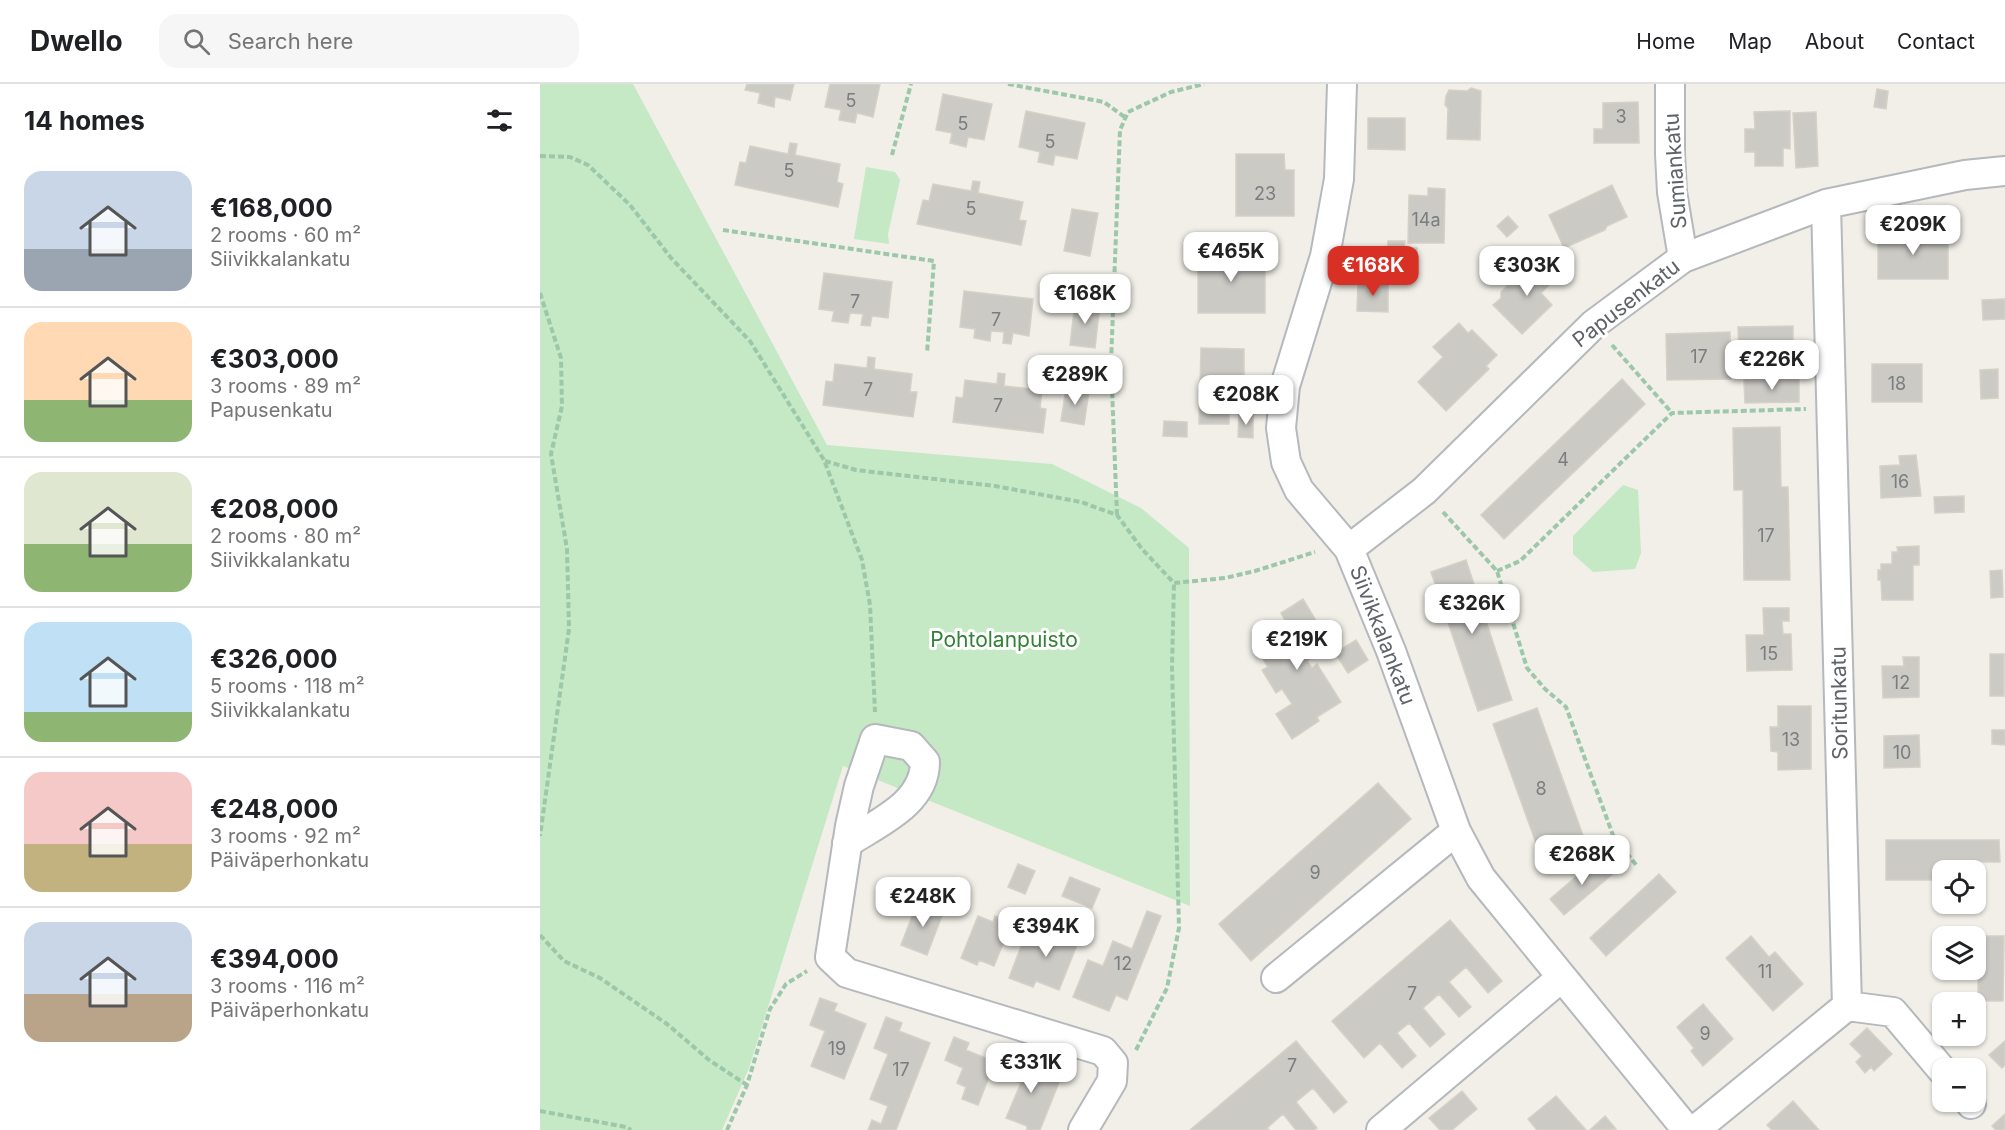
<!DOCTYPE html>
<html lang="en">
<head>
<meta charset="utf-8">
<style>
  :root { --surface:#fff; --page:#f6f6f6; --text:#202124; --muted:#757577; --line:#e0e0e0; --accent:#d93025 }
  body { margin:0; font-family:Inter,sans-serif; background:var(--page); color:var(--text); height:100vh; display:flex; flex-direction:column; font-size:22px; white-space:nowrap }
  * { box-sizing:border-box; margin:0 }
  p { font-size:20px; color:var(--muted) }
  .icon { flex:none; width:33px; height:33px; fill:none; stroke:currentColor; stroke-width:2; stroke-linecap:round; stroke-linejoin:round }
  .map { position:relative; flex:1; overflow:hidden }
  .panel { display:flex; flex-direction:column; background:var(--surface); width:540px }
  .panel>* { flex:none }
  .controls { position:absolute; left:1392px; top:776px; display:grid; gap:12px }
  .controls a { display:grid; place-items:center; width:54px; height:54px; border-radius:12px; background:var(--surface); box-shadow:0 2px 4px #0004; font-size:30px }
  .price { position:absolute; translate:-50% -51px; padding:0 14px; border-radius:12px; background:#fff; color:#222; font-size:20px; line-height:39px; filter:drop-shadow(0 2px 3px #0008) }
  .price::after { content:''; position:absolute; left:50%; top:36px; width:18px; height:14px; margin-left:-9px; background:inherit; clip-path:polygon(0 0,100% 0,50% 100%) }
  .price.selected { background:var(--accent); color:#fff }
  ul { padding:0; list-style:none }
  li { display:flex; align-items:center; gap:18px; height:150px; padding:0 24px }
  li+li { border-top:2px solid var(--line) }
  li span { display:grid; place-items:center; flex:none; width:168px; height:120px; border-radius:18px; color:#555 }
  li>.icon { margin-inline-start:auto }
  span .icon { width:72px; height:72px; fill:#fffc; stroke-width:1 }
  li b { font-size:26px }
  h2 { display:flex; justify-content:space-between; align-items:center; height:72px; padding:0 24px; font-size:26px }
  header { display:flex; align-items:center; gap:36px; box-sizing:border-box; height:84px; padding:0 30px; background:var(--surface); border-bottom:2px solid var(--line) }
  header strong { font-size:28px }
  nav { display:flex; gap:33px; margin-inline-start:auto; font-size:21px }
  .search { width:420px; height:54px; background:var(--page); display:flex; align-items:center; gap:15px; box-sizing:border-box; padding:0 21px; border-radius:18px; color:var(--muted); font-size:22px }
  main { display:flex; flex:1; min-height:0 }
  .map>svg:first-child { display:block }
  .green { fill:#c5e8c5 }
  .building { fill:#cccac5; stroke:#d6d1c6; stroke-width:1.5 }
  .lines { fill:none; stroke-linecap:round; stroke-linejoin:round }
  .minor-casing { stroke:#b5b8bc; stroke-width:32 }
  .path { stroke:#9cc7a9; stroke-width:4; stroke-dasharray:6 3; stroke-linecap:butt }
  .minor { stroke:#fff; stroke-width:28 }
  .labels { text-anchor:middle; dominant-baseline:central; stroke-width:6; stroke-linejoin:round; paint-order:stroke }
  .number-label { font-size:18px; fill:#7a7d7f }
  .street-label { font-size:21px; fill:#5f6368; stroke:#fff }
  .park-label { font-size:21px; fill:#348238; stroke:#fff }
</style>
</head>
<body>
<header>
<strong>Dwello</strong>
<div class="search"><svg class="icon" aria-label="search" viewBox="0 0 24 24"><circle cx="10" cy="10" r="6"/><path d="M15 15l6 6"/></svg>Search here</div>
<nav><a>Home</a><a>Map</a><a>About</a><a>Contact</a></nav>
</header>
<main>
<section class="panel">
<h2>14 homes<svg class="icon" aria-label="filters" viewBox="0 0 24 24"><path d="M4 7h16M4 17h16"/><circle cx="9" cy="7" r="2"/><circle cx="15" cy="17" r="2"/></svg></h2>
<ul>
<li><span style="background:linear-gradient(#c9d6e8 65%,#9aa5b1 0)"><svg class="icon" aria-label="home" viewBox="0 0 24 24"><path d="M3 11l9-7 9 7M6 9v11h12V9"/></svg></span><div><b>€168,000</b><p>2 rooms · 60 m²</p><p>Siivikkalankatu</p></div></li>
<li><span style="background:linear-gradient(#ffd9b3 65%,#8fb573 0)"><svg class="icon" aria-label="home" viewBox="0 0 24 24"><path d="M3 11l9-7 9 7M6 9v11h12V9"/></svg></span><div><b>€303,000</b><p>3 rooms · 89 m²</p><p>Papusenkatu</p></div></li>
<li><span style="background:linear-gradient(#dfe7d0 60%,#8fb573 0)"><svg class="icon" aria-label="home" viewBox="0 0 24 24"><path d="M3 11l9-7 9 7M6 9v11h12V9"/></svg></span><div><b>€208,000</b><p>2 rooms · 80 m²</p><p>Siivikkalankatu</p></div></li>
<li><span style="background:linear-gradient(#bfe0f5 75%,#8fb573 0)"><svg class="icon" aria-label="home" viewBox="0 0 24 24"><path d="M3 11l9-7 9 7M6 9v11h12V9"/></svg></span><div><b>€326,000</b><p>5 rooms · 118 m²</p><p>Siivikkalankatu</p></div></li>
<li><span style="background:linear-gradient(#f6c9c9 60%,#c2b280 0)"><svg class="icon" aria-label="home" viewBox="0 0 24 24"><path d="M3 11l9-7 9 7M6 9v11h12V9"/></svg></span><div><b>€248,000</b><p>3 rooms · 92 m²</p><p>Päiväperhonkatu</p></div></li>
<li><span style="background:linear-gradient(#c9d6e8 60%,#b9a48a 0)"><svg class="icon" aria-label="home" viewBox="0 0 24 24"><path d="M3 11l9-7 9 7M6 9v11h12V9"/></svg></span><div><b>€394,000</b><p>3 rooms · 116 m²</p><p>Päiväperhonkatu</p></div></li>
</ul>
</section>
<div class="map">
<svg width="1465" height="1046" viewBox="0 0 1465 1046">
  <rect width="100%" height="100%" fill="#f1efe8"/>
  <path class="green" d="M 0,0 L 93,0 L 287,361 L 512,380 L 601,424 L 649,464 L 650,822 L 303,682 L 209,984 L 182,1046 L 0,1046 Z
    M 326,83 L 355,88 L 360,96 L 348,150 L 349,160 L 314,155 Z
    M 1083,401 L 1098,406 L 1101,469 L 1095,485 L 1053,488 L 1033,470 L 1033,452 Z"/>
  <path class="building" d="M 207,0 L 254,0 L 250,16 L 235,13 L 234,23 L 218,19 L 220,9 L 205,6 Z
    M 290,0 L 340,0 L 333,33 L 317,29 L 315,39 L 299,36 L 301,26 L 285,23 Z
    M 931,4 L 941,7 L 940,56 L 907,55 L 908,24 L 905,21 L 906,12 L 909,6 L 927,7 Z
    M 1337,5 L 1348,7 L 1346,25 L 1334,23 Z
    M 403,10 L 452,20 L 444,56 L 428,53 L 426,63 L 410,59 L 412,49 L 396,46 Z
    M 1098,18 L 1099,59 L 1054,59 L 1054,45 L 1063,45 L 1063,19 Z
    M 486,27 L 545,39 L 537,75 L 515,71 L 513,81 L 498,78 L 500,68 L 479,63 Z
    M 1250,27 L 1250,65 L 1243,64 L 1243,82 L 1215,82 L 1215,68 L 1205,68 L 1205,45 L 1215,45 L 1214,28 Z
    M 1276,28 L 1278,82 L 1256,84 L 1253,29 Z
    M 828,34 L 865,34 L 865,66 L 828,65 Z
    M 250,59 L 257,60 L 255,71 L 300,80 L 297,98 L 303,100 L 298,123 L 195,101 L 200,78 L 206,79 L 210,62 L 248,70 Z
    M 696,70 L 744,70 L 745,86 L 754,86 L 754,132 L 696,132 Z
    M 433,97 L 440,98 L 438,109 L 483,118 L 479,136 L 486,137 L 481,161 L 377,140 L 383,116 L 389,117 L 393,100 L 431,107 Z
    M 1072,101 L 1087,133 L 1067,142 L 1065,146 L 1024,164 L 1009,131 Z
    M 888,104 L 905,105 L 904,159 L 868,159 L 869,111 L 888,112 Z
    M 532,125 L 558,129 L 550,172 L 524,167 Z
    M 968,132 L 978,143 L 967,153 L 957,142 Z
    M 1338,148 L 1408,148 L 1408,195 L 1338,195 Z
    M 848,157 L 865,157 L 864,164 L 877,164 L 877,180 L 847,180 Z
    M 658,168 L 725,169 L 725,229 L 658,229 Z
    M 1001,174 L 1018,192 L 1001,209 L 1012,221 L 982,250 L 953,221 L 961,214 L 961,208 L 968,201 L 973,202 Z
    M 284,189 L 352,198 L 348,234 L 332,232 L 330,242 L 321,241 L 323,230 L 310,229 L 308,239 L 292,237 L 294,227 L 279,225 Z
    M 818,198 L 848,199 L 848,228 L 817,227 Z
    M 424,207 L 493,215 L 489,252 L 473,249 L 471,260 L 463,259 L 464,248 L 451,247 L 450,257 L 434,254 L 435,245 L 420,243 Z
    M 1465,215 L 1465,235 L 1443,236 L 1442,216 Z
    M 535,218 L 560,221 L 555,264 L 530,261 Z
    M 919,239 L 928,249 L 932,246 L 957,271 L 946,282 L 949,285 L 906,327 L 878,298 L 903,273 L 893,263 Z
    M 1253,242 L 1253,265 L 1199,267 L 1198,243 Z
    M 1190,248 L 1191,295 L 1127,296 L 1126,250 Z
    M 661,264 L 704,265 L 704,306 L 689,306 L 689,340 L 659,340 Z
    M 328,273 L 335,274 L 334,285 L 372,290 L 370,308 L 377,308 L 373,333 L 283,321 L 286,297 L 293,298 L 295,280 L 327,284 Z
    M 1332,280 L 1382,280 L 1382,318 L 1332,318 Z
    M 1458,285 L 1458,314 L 1441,315 L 1440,286 Z
    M 458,289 L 465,290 L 464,302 L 502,306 L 500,324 L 506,325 L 503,349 L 413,338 L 416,313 L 423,314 L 425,296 L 457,300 Z
    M 1082,295 L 1105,320 L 964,455 L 941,431 Z
    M 1259,295 L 1259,318 L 1205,319 L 1204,296 Z
    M 526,304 L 549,307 L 544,341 L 521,337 Z
    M 699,330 L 713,331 L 713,354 L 698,353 Z
    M 624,337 L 647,338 L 647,353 L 623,352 Z
    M 1240,343 L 1241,403 L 1248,403 L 1250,496 L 1204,496 L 1203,406 L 1194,406 L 1193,344 Z
    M 1376,371 L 1381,412 L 1341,414 L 1340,382 L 1360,381 L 1359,372 Z
    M 1424,412 L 1424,428 L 1395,429 L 1394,413 Z
    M 1379,462 L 1379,481 L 1373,481 L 1373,516 L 1342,516 L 1341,496 L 1338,496 L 1338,486 L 1341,486 L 1341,480 L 1352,480 L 1352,468 L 1358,468 L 1357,463 Z
    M 926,476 L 972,616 L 938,627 L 891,488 Z
    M 1462,486 L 1463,513 L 1451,514 L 1450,487 Z
    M 763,515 L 784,550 L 762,563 L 770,575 L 767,577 L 772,584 L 777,580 L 801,618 L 777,633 L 779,637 L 752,655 L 736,630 L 752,620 L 742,605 L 736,609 L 722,586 L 728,583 L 715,563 L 748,542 L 741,529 Z
    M 1223,524 L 1249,524 L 1249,537 L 1242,537 L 1243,550 L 1251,550 L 1252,586 L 1207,587 L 1206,551 L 1224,551 Z
    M 816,556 L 828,576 L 808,589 L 795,569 Z
    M 1450,570 L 1464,570 L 1464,612 L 1450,612 Z
    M 1363,573 L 1379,573 L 1379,613 L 1343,614 L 1342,582 L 1364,582 Z
    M 1238,622 L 1271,622 L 1271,685 L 1238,686 L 1238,668 L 1231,667 L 1230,643 L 1238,643 Z
    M 997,624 L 1049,768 L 1005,784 L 953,640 Z
    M 1452,646 L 1465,646 L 1465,661 L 1452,660 Z
    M 1379,651 L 1380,683 L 1344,684 L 1344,652 Z
    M 838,699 L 871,735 L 711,877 L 679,840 Z
    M 1346,756 L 1459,756 L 1460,778 L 1424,778 L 1424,786 L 1402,786 L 1402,796 L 1346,796 Z
    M 1060,772 L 1074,789 L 1024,831 L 1010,815 Z
    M 478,780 L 495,787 L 485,810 L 468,803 Z
    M 1119,790 L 1136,808 L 1066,872 L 1050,854 Z
    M 530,793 L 560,805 L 552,824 L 522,812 Z
    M 377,819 L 392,825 L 394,819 L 405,824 L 387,871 L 361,861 Z
    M 607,827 L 621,832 L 587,916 L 576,911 L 569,927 L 533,913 L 548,876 L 563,882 L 573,857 L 592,865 Z
    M 438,832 L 453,838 L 455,832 L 472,838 L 454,882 L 439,876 L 437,881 L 421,874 Z
    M 910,836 L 962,897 L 948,909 L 926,883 L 909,898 L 931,923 L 919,933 L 899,910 L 883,924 L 905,950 L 890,963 L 869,939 L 857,949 L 876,972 L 862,984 L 840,959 L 824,974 L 792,937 Z
    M 508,837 L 541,851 L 519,906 L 496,897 L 493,903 L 469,894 L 483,857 L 498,863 Z
    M 1211,852 L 1229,873 L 1235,868 L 1263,900 L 1233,927 L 1186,874 Z
    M 1438,852 L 1464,852 L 1463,917 L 1438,917 L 1438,886 L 1394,885 L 1394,860 L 1402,860 L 1402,885 L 1436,885 L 1436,860 L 1439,860 Z
    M 280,914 L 297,920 L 294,927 L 326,940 L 304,995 L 271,982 L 285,947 L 270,941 Z
    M 1163,920 L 1193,955 L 1163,982 L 1151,967 L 1154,964 L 1137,943 Z
    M 346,933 L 362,939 L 359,947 L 390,959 L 356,1046 L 328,1046 L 332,1036 L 341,1040 L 348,1022 L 330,1015 L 348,970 L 334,964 Z
    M 1327,944 L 1352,970 L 1334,987 L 1331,983 L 1325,989 L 1316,978 L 1322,972 L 1310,960 Z
    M 414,953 L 429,959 L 426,966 L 455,978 L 438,1021 L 422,1015 L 426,1003 L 417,999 L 423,984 L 405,976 Z
    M 756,957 L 807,1018 L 794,1029 L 773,1004 L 756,1018 L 777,1044 L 774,1046 L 756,1046 L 743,1030 L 727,1044 L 729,1046 L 650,1046 Z
    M 1465,957 L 1465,981 L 1462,984 L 1449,971 Z
    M 477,971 L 498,980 L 495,986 L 520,996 L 500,1046 L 487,1046 L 487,1042 L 466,1034 L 481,999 L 468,994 Z
    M 922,1007 L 937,1025 L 912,1046 L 900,1046 L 889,1034 Z
    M 1016,1012 L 1046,1046 L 997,1046 L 988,1035 Z
    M 1253,1017 L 1279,1046 L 1232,1046 L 1227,1041 Z
    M 1465,1030 L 1465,1046 L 1456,1046 L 1452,1042 Z
    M 1065,1032 L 1076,1045 L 1050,1046 Z"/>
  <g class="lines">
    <defs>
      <path id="minor" d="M 802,0 L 799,95 L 785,172 L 745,302 L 741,344 L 746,378 L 759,406 L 809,465 L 851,567 L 916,747 L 941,794 L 1147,1046
        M 1130,0 L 1130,70 L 1132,108 L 1143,174
        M 809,465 L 884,407 L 1054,240 L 1143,174 L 1286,120 L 1425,91 L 1465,87
        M 307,759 C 337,739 385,720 385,678 L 371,662 L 335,655 L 319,702 L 310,742 L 290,873 L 307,889 L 563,967 L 573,979 L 572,997 L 543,1046
        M 736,894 L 916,747
        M 1307,922 L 1353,928 L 1402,986
        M 1429,1017 L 1431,1020
        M 841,1046 L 1022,893
        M 1155,1046 L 1307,922 L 1286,120"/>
    </defs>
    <use href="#minor" class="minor-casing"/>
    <path class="path" d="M 468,0 L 564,18 L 586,34
      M 352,71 L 371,0
      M 0,72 L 30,73 L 48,81 L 90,121 L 131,174 L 210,257 L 284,376 L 322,476 L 330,521 L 335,628
      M 183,146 L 394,177 L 387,269
      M 0,209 L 21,274 L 22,322 L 11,370 L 27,465 L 29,545 L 0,752
      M 1072,261 L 1132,329
      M 285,377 L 316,386 L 455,402 L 541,418 L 577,431 L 602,465 L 634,499 L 685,494 L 715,487 L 775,468
      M 903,428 L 957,487 L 987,584 L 1005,605 L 1026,623 L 1074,754 L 1098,783
      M 577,431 L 571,279 L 580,46 L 588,28 L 631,8 L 664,0
      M 957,487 L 980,477 L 1132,329 L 1266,325
      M 0,851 L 24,877 L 60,894 L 127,940 L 169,976 L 207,1001
      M 596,966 L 627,904 L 639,844 L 632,583 L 634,499
      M 0,1027 L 86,1043 L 91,1046
      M 187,1046 L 207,1001 L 230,925 L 246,900 L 267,887"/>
    <use href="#minor" class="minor"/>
  </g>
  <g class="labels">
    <g class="number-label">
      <text x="311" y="16">5</text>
      <text x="1081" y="32">3</text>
      <text x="423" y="39">5</text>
      <text x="510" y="57">5</text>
      <text x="249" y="86">5</text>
      <text x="725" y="109">23</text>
      <text x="431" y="124">5</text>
      <text x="886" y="135">14a</text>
      <text x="315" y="217">7</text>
      <text x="456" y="235">7</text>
      <text x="1159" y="272">17</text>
      <text x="1357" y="299">18</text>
      <text x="328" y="305">7</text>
      <text x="458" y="321">7</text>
      <text x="1023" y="375">4</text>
      <text x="1360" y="397">16</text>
      <text x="1226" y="451">17</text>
      <text x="1229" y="569">15</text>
      <text x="1361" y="598">12</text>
      <text x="1251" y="655">13</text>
      <text x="1362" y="668">10</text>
      <text x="1001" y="704">8</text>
      <text x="775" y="788">9</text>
      <text x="583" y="879">12</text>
      <text x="1225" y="887">11</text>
      <text x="872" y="909">7</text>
      <text x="1165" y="949">9</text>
      <text x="297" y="964">19</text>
      <text x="752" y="981">7</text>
      <text x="361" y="985">17</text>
    </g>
    <g class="street-label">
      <text transform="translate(1135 87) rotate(-94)">Sumiankatu</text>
      <text transform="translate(1086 219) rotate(-38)">Papusenkatu</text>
      <text transform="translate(843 551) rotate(69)">Siivikkalankatu</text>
      <text transform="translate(1299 619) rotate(-91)">Soritunkatu</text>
    </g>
    <g class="park-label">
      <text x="464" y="555">Pohtolanpuisto</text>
    </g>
  </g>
</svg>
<div class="controls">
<a><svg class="icon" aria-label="locate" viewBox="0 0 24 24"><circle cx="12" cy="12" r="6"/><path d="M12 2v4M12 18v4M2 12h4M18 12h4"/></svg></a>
<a><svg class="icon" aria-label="layers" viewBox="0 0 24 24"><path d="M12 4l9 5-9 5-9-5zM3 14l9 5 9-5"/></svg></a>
<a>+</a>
<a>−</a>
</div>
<b class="price" style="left:1373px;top:172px">€209K</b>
<b class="price" style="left:691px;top:199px">€465K</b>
<b class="price selected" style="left:833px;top:213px">€168K</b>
<b class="price" style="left:987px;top:213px">€303K</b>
<b class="price" style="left:545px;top:241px">€168K</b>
<b class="price" style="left:1232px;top:307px">€226K</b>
<b class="price" style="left:535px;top:322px">€289K</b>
<b class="price" style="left:706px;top:342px">€208K</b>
<b class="price" style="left:932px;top:551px">€326K</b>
<b class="price" style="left:757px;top:587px">€219K</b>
<b class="price" style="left:1042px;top:802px">€268K</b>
<b class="price" style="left:383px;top:844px">€248K</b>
<b class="price" style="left:506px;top:874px">€394K</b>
<b class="price" style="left:491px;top:1010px">€331K</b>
</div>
</main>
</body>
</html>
